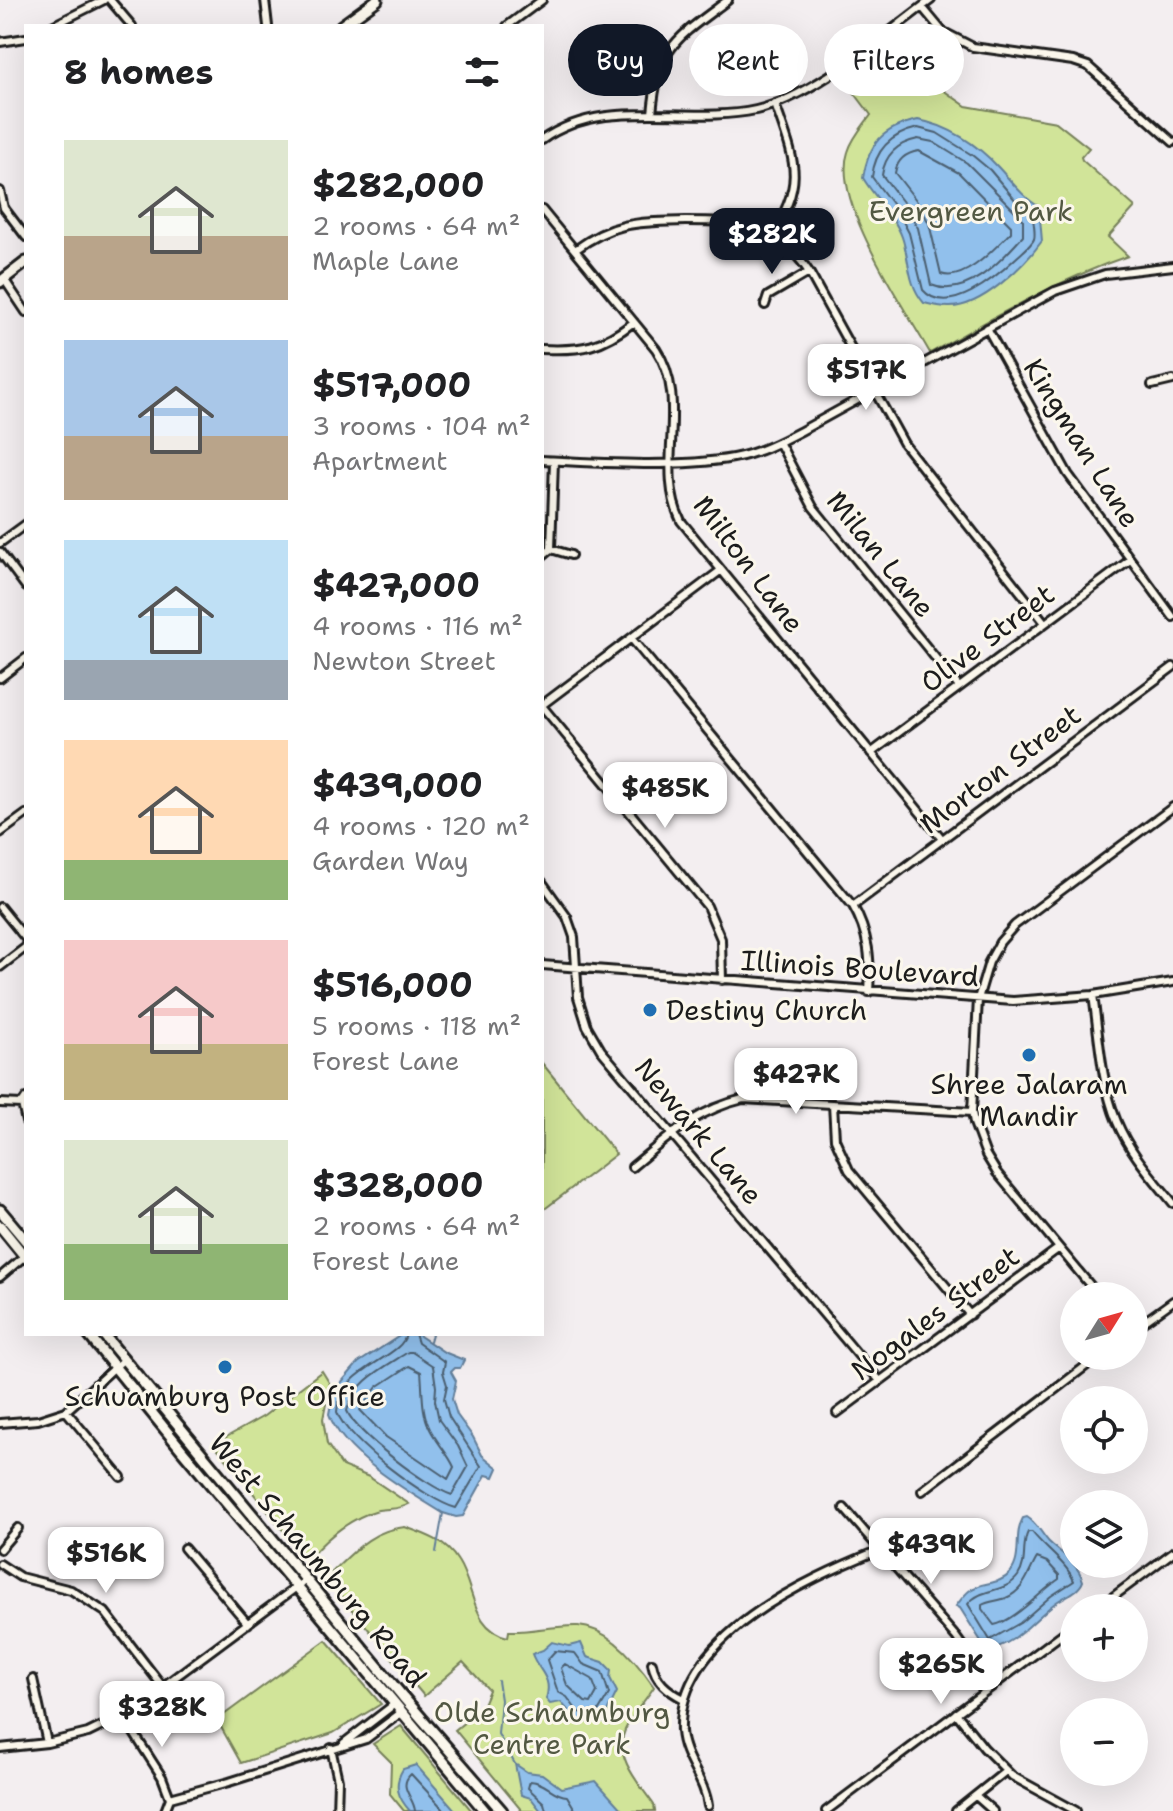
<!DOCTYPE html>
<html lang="en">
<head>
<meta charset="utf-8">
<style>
  :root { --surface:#fff; --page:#f6f6f6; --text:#202124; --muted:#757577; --accent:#111827 }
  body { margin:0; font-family:"Shantell Sans",sans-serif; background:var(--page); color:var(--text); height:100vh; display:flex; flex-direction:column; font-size:30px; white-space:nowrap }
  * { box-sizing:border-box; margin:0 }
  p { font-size:26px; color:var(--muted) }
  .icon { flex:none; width:44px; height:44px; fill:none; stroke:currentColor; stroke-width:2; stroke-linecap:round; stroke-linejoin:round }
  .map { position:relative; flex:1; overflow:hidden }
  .side { position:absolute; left:24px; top:24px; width:520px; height:1312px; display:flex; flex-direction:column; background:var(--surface); border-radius:0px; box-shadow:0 8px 32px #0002 }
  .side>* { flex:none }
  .guide { position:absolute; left:568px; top:24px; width:484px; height:72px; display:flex; gap:16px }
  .needle { width:52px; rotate:53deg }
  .buttons { position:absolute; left:1060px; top:1282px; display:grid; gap:16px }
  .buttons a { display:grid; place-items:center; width:88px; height:88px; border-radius:50%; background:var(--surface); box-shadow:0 8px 32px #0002; font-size:40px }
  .price { position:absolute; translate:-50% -68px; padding:0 18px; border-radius:16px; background:#fff; color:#222; font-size:26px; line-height:52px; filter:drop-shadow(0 2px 4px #0008) }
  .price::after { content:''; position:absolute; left:50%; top:48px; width:24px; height:18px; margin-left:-12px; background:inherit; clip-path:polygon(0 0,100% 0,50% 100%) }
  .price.current { background:var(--accent); color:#fff }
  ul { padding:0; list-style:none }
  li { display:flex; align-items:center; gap:24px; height:200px; padding:0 40px }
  li span { display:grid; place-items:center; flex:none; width:224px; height:160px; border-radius:0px; color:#555 }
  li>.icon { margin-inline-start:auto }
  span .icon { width:96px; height:96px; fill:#fffc; stroke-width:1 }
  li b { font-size:34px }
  h2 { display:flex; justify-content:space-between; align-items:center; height:96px; padding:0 40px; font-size:34px }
  .chip { padding:0 28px; border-radius:36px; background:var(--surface); box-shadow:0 8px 32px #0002; font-size:28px; line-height:72px }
  .chip.current { background:var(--accent); color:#fff }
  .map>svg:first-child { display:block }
  .green { fill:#d1e499; stroke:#76805a; stroke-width:2 }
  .water { fill:#91c0ec; stroke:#627e99; stroke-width:2 }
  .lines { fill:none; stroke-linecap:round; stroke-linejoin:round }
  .shore { stroke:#4b5e6f; stroke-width:2 }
  .stream { stroke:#627e99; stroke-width:2 }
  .street-casing { stroke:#1c1c1c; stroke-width:12 }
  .secondary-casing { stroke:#1c1c1c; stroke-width:15 }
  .street { stroke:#fbf7ec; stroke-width:6 }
  .secondary { stroke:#fbf7ec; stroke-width:9 }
  .poi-dot { fill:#1f6fb2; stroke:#fbf7ec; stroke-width:3 }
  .labels { text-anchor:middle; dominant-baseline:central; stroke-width:6; stroke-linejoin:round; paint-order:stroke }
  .park-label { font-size:28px; fill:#525842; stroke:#fbf7ec }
  .street-label { font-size:28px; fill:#1c1c1c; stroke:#fbf7ec }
  .poi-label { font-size:28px; fill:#1c1c1c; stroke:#fbf7ec }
</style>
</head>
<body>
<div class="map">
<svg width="1173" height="1811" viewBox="0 0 1173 1811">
  <rect width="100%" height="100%" fill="#f3eef0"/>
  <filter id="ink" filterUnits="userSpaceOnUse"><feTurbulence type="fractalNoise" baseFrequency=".0125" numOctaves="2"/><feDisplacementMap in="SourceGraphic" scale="16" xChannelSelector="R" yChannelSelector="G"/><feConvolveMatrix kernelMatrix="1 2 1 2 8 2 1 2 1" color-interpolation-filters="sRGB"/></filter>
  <g filter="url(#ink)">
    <path class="green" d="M 899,37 L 933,83 L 966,106 L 1056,122 L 1089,148 L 1081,157 L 1082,160 L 1135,207 L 1108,237 L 1128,256 C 1057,280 995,317 930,353 C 905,308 831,202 848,152 C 852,138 863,126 871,115 L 844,79 Z
      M 542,1063 L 616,1154 L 542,1211 Z
      M 322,1371 L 330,1384 L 323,1419 L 327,1444 L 342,1466 L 369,1477 L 409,1504 C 399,1510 389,1508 378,1510 C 353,1517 328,1536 311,1556 L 301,1553 L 214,1444 L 264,1416 Z
      M 405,1527 C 425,1534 446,1541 458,1561 C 475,1587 471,1629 508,1637 L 509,1631 C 532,1632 555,1625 578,1626 C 609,1628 637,1662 654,1687 C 645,1701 632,1714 625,1730 C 613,1756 640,1785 654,1805 L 655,1811 L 522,1811 L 455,1730 L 481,1709 L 489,1690 L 463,1662 L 424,1696 L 326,1578 C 351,1555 369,1530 405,1527 Z
      M 326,1640 L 381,1704 L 333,1733 L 241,1763 L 217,1720 Z
      M 401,1726 L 472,1811 L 404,1811 L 390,1794 L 391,1762 L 373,1744 Z"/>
    <path class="water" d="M 918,120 C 948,125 978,145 998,167 C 1012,182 1022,196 1039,207 L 1042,241 C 1025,265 981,308 949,307 C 941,307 932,305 924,303 C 907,284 910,260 902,237 C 894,215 875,198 863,178 C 869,143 882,128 918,120 Z
      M 417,1334 L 444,1352 L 464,1360 L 460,1368 L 455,1368 L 451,1372 L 456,1381 L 452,1399 L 457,1415 L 473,1437 L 482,1455 L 498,1468 L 494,1477 L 486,1475 L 463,1516 L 456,1517 L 443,1513 C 408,1492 342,1453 329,1414 L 333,1392 L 358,1363 L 401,1335 Z
      M 1027,1517 C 1037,1523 1041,1533 1049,1542 C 1062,1554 1078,1563 1083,1581 C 1079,1593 1063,1596 1054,1604 C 1035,1618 1012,1649 986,1649 L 960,1608 L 956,1606 C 960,1601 964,1595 969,1591 C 981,1581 999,1586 1010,1573 C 1023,1557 1013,1535 1023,1518 Z
      M 552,1642 L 569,1646 L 581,1643 L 587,1657 L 603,1662 L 611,1670 L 610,1678 L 617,1692 L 606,1714 L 608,1722 L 577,1722 L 567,1719 L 568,1710 L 561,1702 L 550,1704 L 546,1699 C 553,1677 538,1671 532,1654 L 543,1650 Z
      M 515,1764 L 527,1772 L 542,1774 L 561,1788 L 596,1781 L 623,1811 L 541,1811 L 531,1798 L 521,1795 Z
      M 416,1765 L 456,1811 L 410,1811 C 398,1798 393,1785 403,1769 Z"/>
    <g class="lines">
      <path class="shore" d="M 918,128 L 937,133 L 972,155 L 990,170 L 1016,201 L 1032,213 C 1033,220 1036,232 1034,239 C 1031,246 1021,253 1016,258 C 997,276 948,319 923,290 L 909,233 L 898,212 L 872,177 C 875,149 891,134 918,128 Z
        M 918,139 L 933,142 L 967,163 L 1023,219 L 1023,236 C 1002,260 966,300 931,285 L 918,228 L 906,206 L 882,175 C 885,154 898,143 918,139 Z
        M 919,151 L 959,173 L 1011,226 L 1011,232 C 995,248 964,283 941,274 L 929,223 L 916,200 L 895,173 C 897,160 906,153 919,151 Z
        M 406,1334 C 403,1358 338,1369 337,1412 C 346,1440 428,1501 456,1508 L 481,1466 L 449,1417 L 444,1399 L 447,1385 L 443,1372 L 445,1362 L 418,1343 L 415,1334
        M 408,1352 L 412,1352 L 433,1366 L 436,1387 L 435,1401 L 439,1420 L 458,1446 L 468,1467 L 452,1495 C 427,1487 357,1434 347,1411 C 353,1382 385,1367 408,1352 Z
        M 409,1366 L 421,1372 C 423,1391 421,1412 430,1429 C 437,1443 448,1453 454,1467 L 448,1479 L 386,1437 L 360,1410 L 377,1387 Z
        M 1028,1532 L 1032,1532 C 1045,1549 1066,1562 1074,1581 L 1051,1596 L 1020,1623 L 990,1640 L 968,1604 C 981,1587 1005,1594 1018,1576 C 1028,1561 1021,1545 1028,1532 Z
        M 1037,1558 L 1047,1562 L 1059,1575 L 1059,1579 C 1041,1591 1013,1622 994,1625 L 982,1609 L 982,1605 C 989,1601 998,1601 1006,1598 C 1025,1590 1028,1573 1037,1558 Z
        M 555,1651 L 575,1653 L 583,1664 L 602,1672 L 609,1694 L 597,1714 L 578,1712 L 567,1697 L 558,1692 L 547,1660 Z
        M 565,1664 L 592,1679 L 597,1692 L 591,1703 L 585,1702 L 567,1685 L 561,1668 Z
        M 415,1811 C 414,1797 397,1787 411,1774 L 445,1811
        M 546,1811 L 544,1803 L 528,1788 L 530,1781 C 545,1781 553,1796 567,1796 L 576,1811"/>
      <path class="stream" d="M 430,1341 L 432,1334
        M 436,1552 L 443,1513
        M 498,1681 L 501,1700 L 498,1734 L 515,1764"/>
      <defs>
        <path id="street" d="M 110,0 L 132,26
          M 265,0 L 268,26
          M 922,7 L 942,31 L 973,47 L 1073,61 L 1088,66 L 1173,142
          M 52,26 L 104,0
          M 507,26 L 542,0
          M 0,42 L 26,38
          M 652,114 C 658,46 676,39 728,0
          M 542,140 C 605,95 686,125 756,110 C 815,96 882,36 931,0
          M 0,191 L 4,208 L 26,237
          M 542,210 L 656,349 C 691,402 654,467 681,521 L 942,839
          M 771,235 C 807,181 794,160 775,104
          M 575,250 C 614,221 639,222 685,221 C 739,221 777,223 809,272 L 904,444 L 1045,623
          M 4,279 L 26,312
          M 765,305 L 768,296 L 809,272
          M 987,328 L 1068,474 L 1173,617
          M 542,349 C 582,351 602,347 634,322
          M 1152,385 L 1173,380
          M 779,442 L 813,507 L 959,687
          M 542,460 C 599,463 677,468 733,458 C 757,454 780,442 801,431 L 1055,291 L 1105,274 L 1173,266
          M 0,543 L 26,524
          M 551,549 L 571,555
          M 0,552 L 26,587
          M 542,556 L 551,549 L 554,461
          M 631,638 L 853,906 C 869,934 871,960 869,992
          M 0,678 L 26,658
          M 542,705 L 720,571
          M 542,706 L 707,906 L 721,939 L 722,980
          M 871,753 L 1130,560
          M 0,833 L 26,814
          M 542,882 L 567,917 L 574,937 L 578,997 L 587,1026 L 601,1050 L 880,1381
          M 853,906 L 1173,667
          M 0,907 L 26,939
          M 542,965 L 1013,1001 L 1093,995 L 1173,982
          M 0,967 L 26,947
          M 1093,995 C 1099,1036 1101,1083 1117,1122 C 1130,1153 1152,1177 1173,1203
          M 26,1098 L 22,1104 L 26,1122
          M 0,1103 L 22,1104
          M 833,1104 L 835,1139 L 849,1170 L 970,1315
          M 632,1167 C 670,1136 694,1111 743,1099 L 972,1112
          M 0,1277 L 26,1255
          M 1099,1296 L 997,1173 L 986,1155 L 974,1123 L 972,1112 L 978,999 L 989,962 L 1000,942 L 1015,925 L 1173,807
          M 1134,1329 L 1173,1301
          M 66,1411 L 121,1477
          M 837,1413 L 1059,1248
          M 0,1423 L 38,1420 L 66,1411 L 124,1359
          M 922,1491 L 1099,1356
          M 844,1508 L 956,1637 L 991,1686
          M 184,1548 L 248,1624
          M 0,1549 L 18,1528
          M 0,1564 L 20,1577 L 71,1590 L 105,1612 L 163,1687
          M 1098,1608 L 1173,1552
          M 652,1663 C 655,1681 668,1691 684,1699
          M 33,1679 L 47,1743
          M 956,1713 L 984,1748 L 1012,1776 L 1076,1811
          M 123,1716 L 162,1777 L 170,1798
          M 344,1743 L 396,1703
          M 0,1748 L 47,1743 L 88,1733 L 123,1716 L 306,1580
          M 331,1748 L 338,1780 L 337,1811
          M 976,1796 L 993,1811
          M 708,1806 C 705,1779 683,1759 681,1731 C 677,1636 806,1580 879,1550
          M 165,1811 L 170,1798 L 229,1782 L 366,1739 L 402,1712
          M 826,1811 L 1074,1625
          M 956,1811 L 1006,1771"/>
        <path id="secondary" d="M 341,26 L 377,0
          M 0,282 L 26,262
          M 0,1210 L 26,1241
          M 0,1226 L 26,1258
          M 88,1334 L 182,1450 L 485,1811
          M 103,1334 L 403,1697 L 502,1811"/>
      </defs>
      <use href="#street" class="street-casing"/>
      <use href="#secondary" class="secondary-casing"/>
      <use href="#street" class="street"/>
      <use href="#secondary" class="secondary"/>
    </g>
  </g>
  <g class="poi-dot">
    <circle cx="650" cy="1010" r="8"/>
    <circle cx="1029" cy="1055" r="8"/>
    <circle cx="225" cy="1367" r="8"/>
  </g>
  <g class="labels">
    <g class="park-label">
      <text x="971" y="211">Evergreen Park</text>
      <text x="552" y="1712">Olde Schaumburg<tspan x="552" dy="32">Centre Park</tspan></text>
    </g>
    <g class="street-label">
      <text transform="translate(1082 443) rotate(58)">Kingman Lane</text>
      <text transform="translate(881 554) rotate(51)">Milan Lane</text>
      <text transform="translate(749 564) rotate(53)">Milton Lane</text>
      <text transform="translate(987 638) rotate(-37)">Olive Street</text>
      <text transform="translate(1000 769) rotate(-37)">Morton Street</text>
      <text transform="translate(860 968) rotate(4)">Illinois Boulevard</text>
      <text transform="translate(699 1131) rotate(50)">Newark Lane</text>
      <text transform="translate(935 1313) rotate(-37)">Nogales Street</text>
      <text transform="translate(318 1560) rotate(50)">West Schaumburg Road</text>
    </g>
    <g class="poi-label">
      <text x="666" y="1010" text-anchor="start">Destiny Church</text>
      <text x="1029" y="1084">Shree Jalaram<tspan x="1029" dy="32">Mandir</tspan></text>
      <text x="225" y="1396">Schuamburg Post Office</text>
    </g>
  </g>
</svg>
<div class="buttons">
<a><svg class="needle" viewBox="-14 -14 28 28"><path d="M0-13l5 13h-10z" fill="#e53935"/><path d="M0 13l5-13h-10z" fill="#757577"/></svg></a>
<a><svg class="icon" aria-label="locate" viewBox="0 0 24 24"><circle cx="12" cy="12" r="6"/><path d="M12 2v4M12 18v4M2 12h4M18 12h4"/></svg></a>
<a><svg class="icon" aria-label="layers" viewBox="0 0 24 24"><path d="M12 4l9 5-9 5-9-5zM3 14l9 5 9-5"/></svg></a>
<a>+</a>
<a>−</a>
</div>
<b class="price current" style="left:772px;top:276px">$282K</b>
<b class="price" style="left:866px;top:412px">$517K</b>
<b class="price" style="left:665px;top:830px">$485K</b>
<b class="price" style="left:796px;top:1116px">$427K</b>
<b class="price" style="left:931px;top:1586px">$439K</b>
<b class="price" style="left:106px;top:1595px">$516K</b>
<b class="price" style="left:941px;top:1706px">$265K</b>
<b class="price" style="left:162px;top:1749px">$328K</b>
<div class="guide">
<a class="chip current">Buy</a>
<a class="chip">Rent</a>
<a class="chip">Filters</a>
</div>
<section class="side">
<h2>8 homes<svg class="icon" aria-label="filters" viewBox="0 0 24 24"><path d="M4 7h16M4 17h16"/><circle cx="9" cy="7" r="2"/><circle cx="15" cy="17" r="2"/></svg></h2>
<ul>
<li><span style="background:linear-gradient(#dfe7d0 60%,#b9a48a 0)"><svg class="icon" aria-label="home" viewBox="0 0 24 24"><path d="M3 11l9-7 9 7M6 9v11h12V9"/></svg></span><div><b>$282,000</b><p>2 rooms · 64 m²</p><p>Maple Lane</p></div></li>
<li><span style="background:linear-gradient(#a9c7e8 60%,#b9a48a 0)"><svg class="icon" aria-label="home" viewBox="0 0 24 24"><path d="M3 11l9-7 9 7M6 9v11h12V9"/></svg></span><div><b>$517,000</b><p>3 rooms · 104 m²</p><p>Apartment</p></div></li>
<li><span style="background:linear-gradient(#bfe0f5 75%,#9aa5b1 0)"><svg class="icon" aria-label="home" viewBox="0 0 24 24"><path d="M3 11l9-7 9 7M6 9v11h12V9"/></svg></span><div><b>$427,000</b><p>4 rooms · 116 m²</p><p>Newton Street</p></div></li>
<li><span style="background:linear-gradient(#ffd9b3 75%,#8fb573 0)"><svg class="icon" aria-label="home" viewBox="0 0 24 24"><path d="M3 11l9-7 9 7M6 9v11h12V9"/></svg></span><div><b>$439,000</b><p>4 rooms · 120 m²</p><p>Garden Way</p></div></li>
<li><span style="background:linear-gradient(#f6c9c9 65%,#c2b280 0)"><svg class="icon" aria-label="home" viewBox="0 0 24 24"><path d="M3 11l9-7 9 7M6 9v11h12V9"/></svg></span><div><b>$516,000</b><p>5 rooms · 118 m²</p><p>Forest Lane</p></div></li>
<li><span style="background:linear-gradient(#dfe7d0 65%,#8fb573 0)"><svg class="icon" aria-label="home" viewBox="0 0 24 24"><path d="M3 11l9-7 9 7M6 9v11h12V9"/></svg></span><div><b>$328,000</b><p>2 rooms · 64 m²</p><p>Forest Lane</p></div></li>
</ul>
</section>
</div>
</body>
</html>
